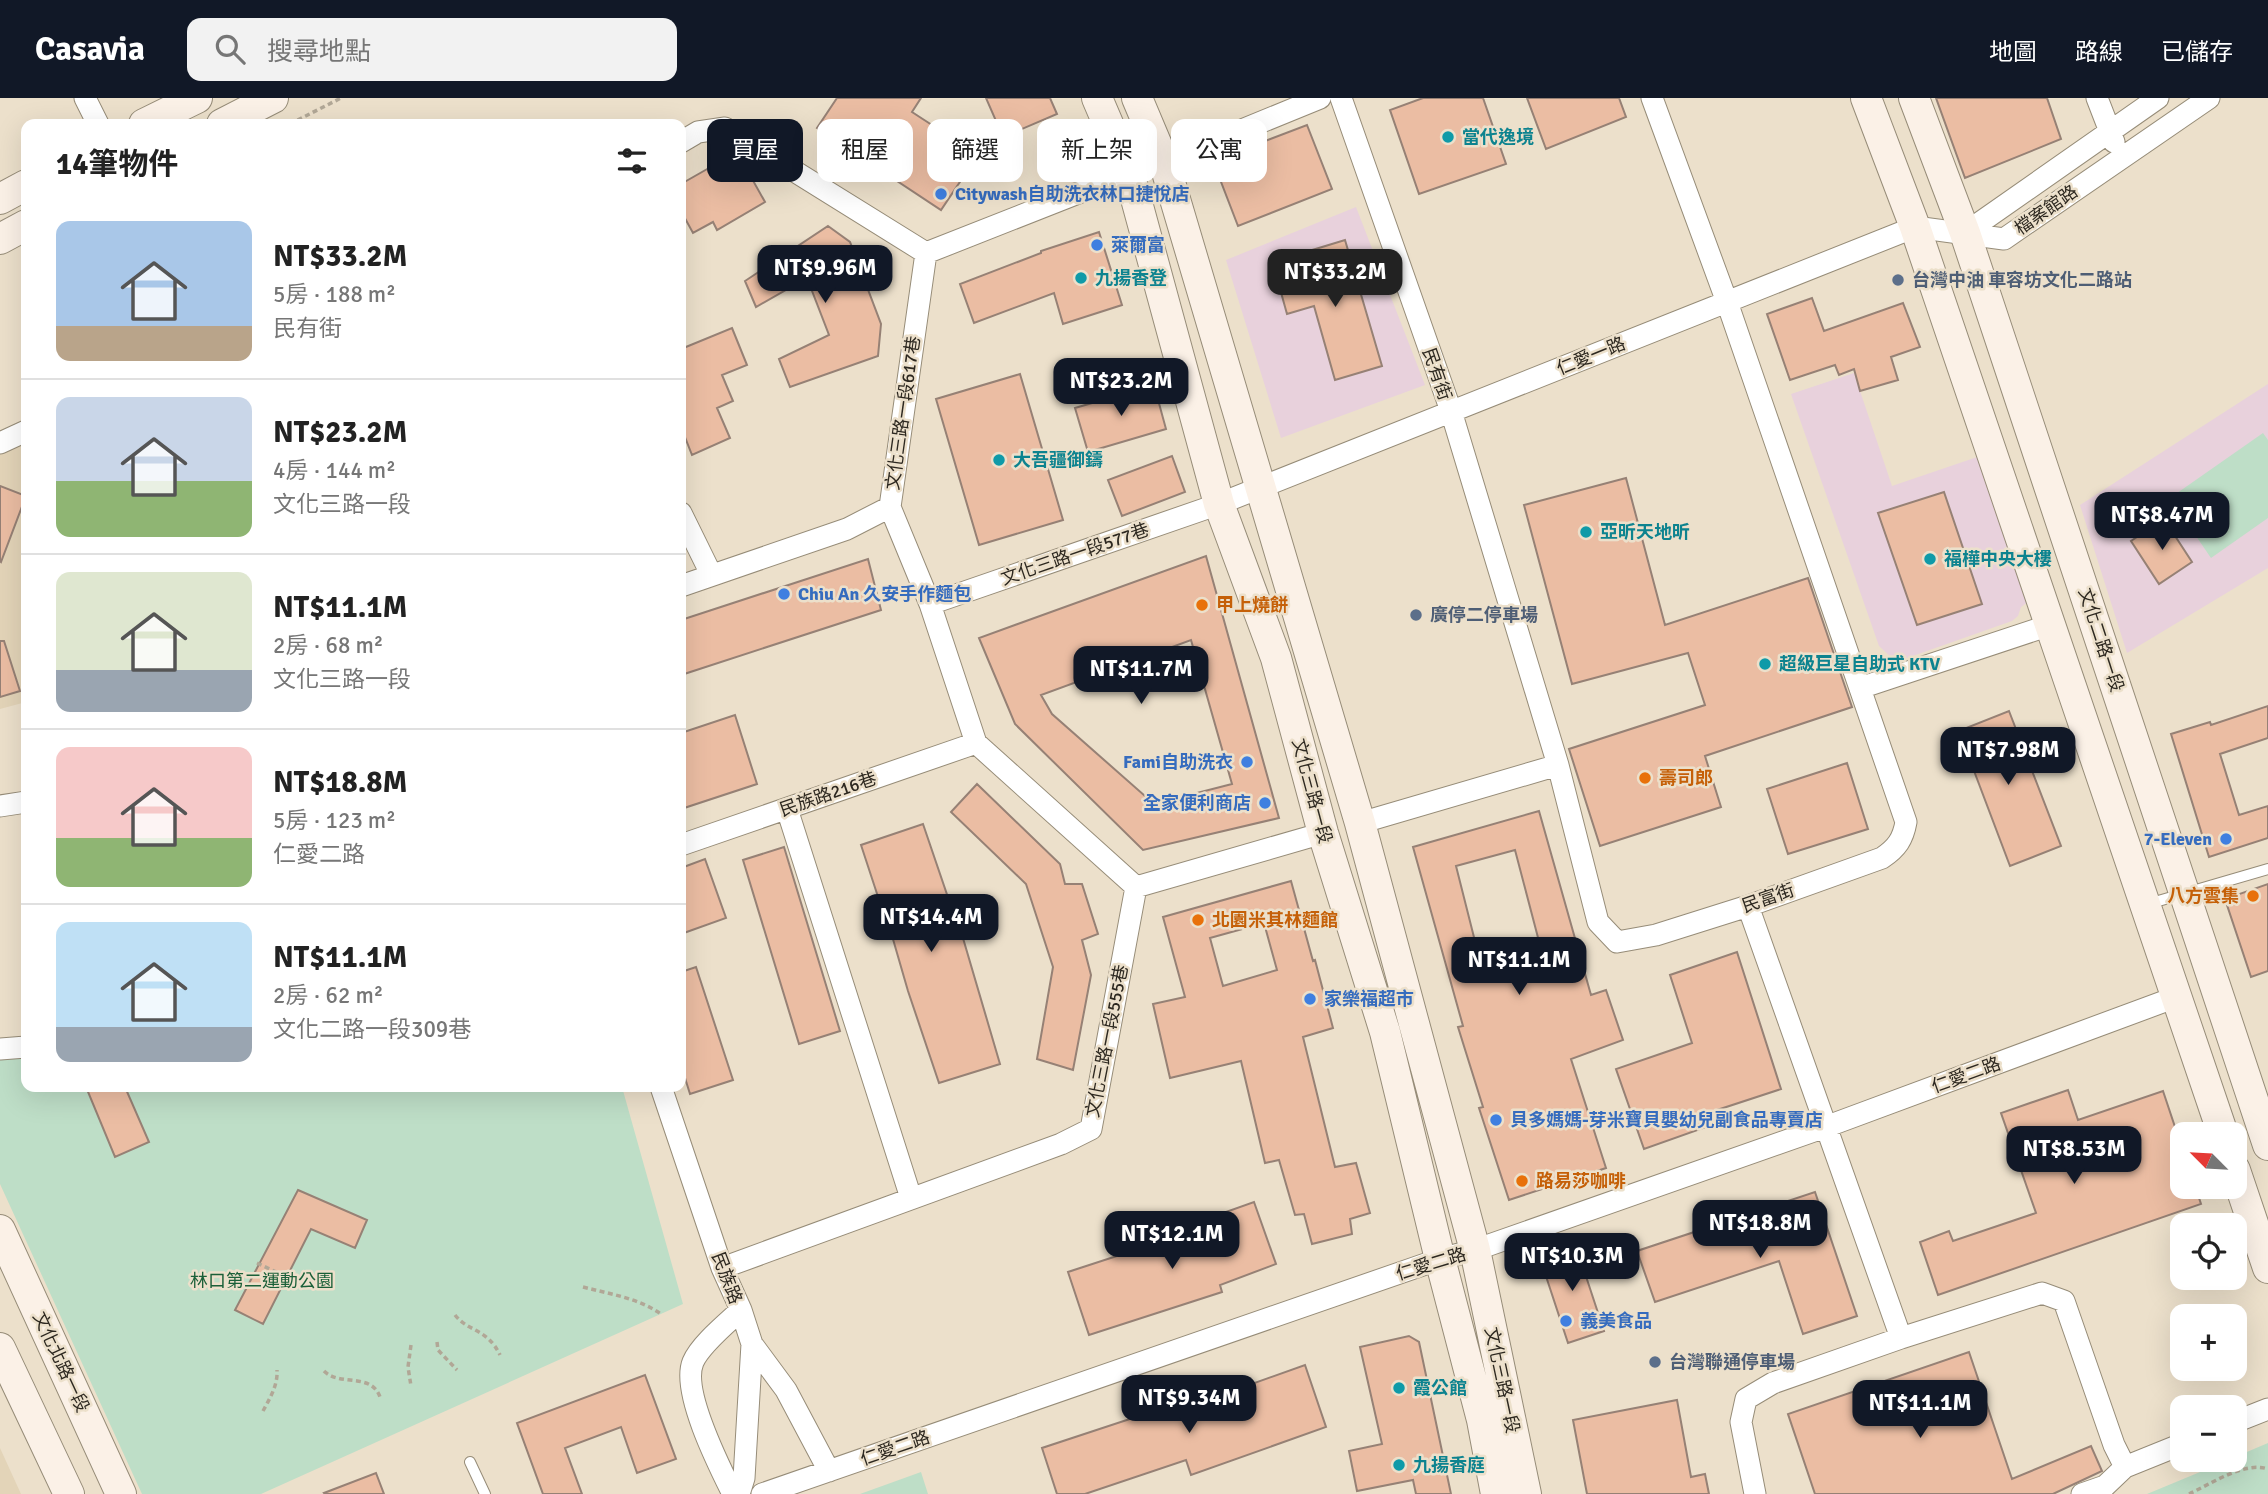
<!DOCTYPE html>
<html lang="zh-TW">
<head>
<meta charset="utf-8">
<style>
  :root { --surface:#fff; --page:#f2f2f2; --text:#222; --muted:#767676; --line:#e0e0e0; --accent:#111827 }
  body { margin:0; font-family:Signika,"Noto Sans TC",sans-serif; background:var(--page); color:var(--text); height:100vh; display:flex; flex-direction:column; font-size:26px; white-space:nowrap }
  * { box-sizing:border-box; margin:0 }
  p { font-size:23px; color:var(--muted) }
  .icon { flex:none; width:38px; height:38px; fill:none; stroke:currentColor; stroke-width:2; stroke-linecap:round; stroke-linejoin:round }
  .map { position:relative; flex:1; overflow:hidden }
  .drawer { position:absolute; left:21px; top:21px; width:665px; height:973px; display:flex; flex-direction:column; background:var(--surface); border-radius:14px; box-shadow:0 7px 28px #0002 }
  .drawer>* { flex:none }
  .guide { position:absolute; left:707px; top:21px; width:665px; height:63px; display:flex; gap:14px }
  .needle { width:46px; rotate:294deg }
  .buttons { position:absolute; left:2170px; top:1024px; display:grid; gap:14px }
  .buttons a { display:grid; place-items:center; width:77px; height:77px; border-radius:14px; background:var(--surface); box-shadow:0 7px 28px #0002; font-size:35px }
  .price { position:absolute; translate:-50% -60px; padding:0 16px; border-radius:14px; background:var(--accent); color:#fff; font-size:23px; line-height:46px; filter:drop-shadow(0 2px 4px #0008) }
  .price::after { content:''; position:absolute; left:50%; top:42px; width:21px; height:16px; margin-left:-10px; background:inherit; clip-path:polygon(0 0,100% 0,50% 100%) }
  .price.selected { background:#222; color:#fff }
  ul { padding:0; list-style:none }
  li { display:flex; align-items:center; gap:21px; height:175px; padding:0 35px }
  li+li { border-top:2px solid var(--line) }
  li span { display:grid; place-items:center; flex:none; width:196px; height:140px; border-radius:14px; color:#555 }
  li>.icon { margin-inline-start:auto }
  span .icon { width:84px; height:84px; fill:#fffc; stroke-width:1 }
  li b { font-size:30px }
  h2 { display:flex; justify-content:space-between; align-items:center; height:84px; padding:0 35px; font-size:30px }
  .pill { padding:0 24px; border-radius:14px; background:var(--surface); box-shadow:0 7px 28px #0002; font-size:24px; line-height:63px }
  .pill.selected { background:var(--accent); color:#fff }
  header { display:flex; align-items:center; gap:42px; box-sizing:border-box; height:98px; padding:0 35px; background:var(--accent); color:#fff }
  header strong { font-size:33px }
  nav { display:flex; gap:38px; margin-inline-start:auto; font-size:24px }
  .search { width:490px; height:63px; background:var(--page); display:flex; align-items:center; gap:18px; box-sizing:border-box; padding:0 24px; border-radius:14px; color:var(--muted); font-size:26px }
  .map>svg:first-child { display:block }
  .commercial { fill:#e8d1dc }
  .built { fill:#e3d4b8 }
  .green { fill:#bedec7 }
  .building { fill:#ebbda3; stroke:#968175; stroke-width:2; fill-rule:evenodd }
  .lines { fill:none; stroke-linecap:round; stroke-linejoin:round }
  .lane-casing { stroke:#968c78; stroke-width:12 }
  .street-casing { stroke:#968c78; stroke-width:23 }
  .secondary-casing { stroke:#968c78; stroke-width:32 }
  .path { stroke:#b1a796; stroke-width:3.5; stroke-dasharray:5 3.5; stroke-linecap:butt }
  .lane { stroke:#fff; stroke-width:10 }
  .street { stroke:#fff; stroke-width:21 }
  .secondary { stroke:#fbf1e7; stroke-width:30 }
  .culture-dot { fill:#0f9aa8; stroke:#ece0cb; stroke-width:2.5 }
  .shop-dot { fill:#3f7fe0; stroke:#ece0cb; stroke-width:2.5 }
  .service-dot { fill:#5c6f8a; stroke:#ece0cb; stroke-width:2.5 }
  .food-dot { fill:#e8710a; stroke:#ece0cb; stroke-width:2.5 }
  .labels { text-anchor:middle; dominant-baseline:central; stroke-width:5; stroke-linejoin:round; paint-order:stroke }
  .culture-label { font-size:18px; font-weight:bold; fill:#0d838f; stroke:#ece0cb; text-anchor:start }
  .shop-label { font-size:18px; font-weight:bold; fill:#366cbe; stroke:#ece0cb; text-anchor:start }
  .street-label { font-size:18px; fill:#2d2820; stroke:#ece0cb }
  .service-label { font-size:18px; font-weight:bold; fill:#4e5e75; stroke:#ece0cb; text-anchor:start }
  .food-label { font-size:18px; font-weight:bold; fill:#c56008; stroke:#ece0cb; text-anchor:start }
  .park-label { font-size:18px; fill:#1b6039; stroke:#ece0cb }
</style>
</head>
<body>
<header>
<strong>Casavia</strong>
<div class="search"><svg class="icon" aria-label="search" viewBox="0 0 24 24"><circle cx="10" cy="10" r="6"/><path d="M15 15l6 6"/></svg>搜尋地點</div>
<nav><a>地圖</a><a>路線</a><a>已儲存</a></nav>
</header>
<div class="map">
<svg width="2268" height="1396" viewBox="0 0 2268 1396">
  <rect width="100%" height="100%" fill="#ece0cb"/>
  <path class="commercial" d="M 1356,109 L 1425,287 L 1281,340 L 1226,162 Z
    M 1854,275 L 1892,388 L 1983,357 L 2028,504 L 2021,509 L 2018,518 L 2012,523 L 1907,560 L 1891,559 L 1879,548 L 1791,296 Z
    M 2268,286 L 2268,470 L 2127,555 L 2080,407 Z"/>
  <path class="built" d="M 26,346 L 26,604 L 0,611 L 0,355 Z
    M 0,1350 L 21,1396 L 0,1396 Z"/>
  <path class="green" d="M 2263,335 L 2268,342 L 2268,420 L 2211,460 L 2170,400 Z
    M 26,959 L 26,989 L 622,989 L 683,1206 L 261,1396 L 142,1396 L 0,1086 L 0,962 Z
    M 2268,1345 L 2268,1396 L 2147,1396 L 2229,1362 L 2235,1362 L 2235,1359 Z
    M 921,1374 L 928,1396 L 860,1396 Z"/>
  <path class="building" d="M 837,0 L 921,0 L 912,14 L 978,57 L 941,112 L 817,30 Z
    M 986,0 L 1050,0 L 1057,16 L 1003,39 Z
    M 1423,0 L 1483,0 L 1506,66 L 1419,96 L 1390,12 Z
    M 1527,0 L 1619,0 L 1626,19 L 1546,51 Z
    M 1936,0 L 2047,0 L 2061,41 L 1965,80 Z
    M 1307,27 L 1332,91 L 1238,128 L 1213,63 Z
    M 737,54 L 765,104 L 717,132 L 713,124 L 693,135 L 681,113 L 681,86 Z
    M 828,128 L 850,144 L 881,226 L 878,258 L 790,289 L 779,261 L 829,237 L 807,180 L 756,209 L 745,183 Z
    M 1099,134 L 1122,207 L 1063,226 L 1054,195 L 974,225 L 960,186 L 1041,155 L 1041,153 Z
    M 1345,142 L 1382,268 L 1335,282 L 1314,208 L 1287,216 L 1277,180 L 1314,169 L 1309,153 Z
    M 1812,200 L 1824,233 L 1903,205 L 1920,249 L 1891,259 L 1898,282 L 1860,293 L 1854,271 L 1839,277 L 1835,267 L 1790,282 L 1767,216 Z
    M 732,230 L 747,267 L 722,277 L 733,303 L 717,310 L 730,340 L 692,357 L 681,329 L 681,251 Z
    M 1020,276 L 1063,422 L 979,447 L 936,301 Z
    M 1154,287 L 1166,331 L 1088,354 L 1075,310 Z
    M 1172,358 L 1185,394 L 1122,418 L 1108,382 Z
    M 1626,380 L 1665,527 L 1808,480 L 1852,609 L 1705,658 L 1721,709 L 1600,748 L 1569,651 L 1705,607 L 1688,555 L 1572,586 L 1524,407 Z
    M 0,388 L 26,398 L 1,464 L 0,463 Z
    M 1944,394 L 1982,506 L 1917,527 L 1878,415 Z
    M 2164,421 L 2192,464 L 2159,486 L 2131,443 Z
    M 1206,458 L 1279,720 L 1143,752 L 1015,626 L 979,540 ZM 1191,542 L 1232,686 L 1154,706 L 1052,616 L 1041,597 Z
    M 868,461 L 881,512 L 681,577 L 681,522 Z
    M 0,543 L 4,543 L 20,593 L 0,599 Z
    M 2268,608 L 2268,640 L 2220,656 L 2239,717 L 2268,708 L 2268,740 L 2209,759 L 2171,636 L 2210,624 L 2211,627 Z
    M 2009,613 L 2061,748 L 2010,768 L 1971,665 L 1963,667 L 1951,636 Z
    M 735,617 L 757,686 L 681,711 L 681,635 Z
    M 1847,665 L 1868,731 L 1788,756 L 1767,691 Z
    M 977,686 L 1060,766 L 1065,786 L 1082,786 L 1098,836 L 1082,842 L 1091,877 L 1073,972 L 1037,961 L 1053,869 L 1026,786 L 951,714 Z
    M 1539,713 L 1591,897 L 1606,892 L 1623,942 L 1571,961 L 1606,1070 L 1509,1102 L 1479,1010 L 1483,1009 L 1458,929 L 1463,928 L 1413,749 ZM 1515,752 L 1541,851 L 1481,867 L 1456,768 Z
    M 923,726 L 953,814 L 955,813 L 1000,966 L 939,985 L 908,893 L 886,817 L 884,817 L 861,747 Z
    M 784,749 L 840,933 L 799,946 L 743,762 Z
    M 705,761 L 726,820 L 681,836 L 681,770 Z
    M 1291,783 L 1313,863 L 1315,862 L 1333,930 L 1303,939 L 1335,1069 L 1356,1065 L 1370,1115 L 1350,1121 L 1352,1136 L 1312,1146 L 1304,1116 L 1295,1117 L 1279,1062 L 1265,1065 L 1241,963 L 1170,980 L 1153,906 L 1185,899 L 1163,819 ZM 1264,825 L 1277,872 L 1223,888 L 1210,840 Z
    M 2268,786 L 2268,873 L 2251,879 L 2225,801 Z
    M 1737,854 L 1781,991 L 1705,1016 L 1709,1028 L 1644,1051 L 1616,971 L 1692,945 L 1670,877 Z
    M 696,869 L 733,982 L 690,996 L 681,967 L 681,874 Z
    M 86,989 L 125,989 L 149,1044 L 115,1059 Z
    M 2068,992 L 2078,1022 L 2163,993 L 2182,1050 L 2182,1088 L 2195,1088 L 2201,1106 L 1938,1197 L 1920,1144 L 1949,1133 L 1953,1143 L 2036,1115 L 2001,1015 Z
    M 298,1092 L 367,1122 L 355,1150 L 311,1131 L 263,1226 L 235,1212 Z
    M 1815,1094 L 1857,1218 L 1803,1236 L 1779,1163 L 1655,1204 L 1637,1153 Z
    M 1254,1104 L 1276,1166 L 1220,1187 L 1222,1194 L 1089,1237 L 1068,1174 L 1209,1128 L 1206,1121 Z
    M 1575,1145 L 1604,1233 L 1568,1245 L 1539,1157 Z
    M 1409,1238 L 1419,1244 L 1451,1396 L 1416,1396 L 1413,1382 L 1357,1393 L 1349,1353 L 1382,1346 L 1360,1249 Z
    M 1969,1254 L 2012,1381 L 2091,1348 L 2102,1373 L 2053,1396 L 1815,1396 L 1788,1316 Z
    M 1305,1267 L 1326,1329 L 1191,1377 L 1186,1362 L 1085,1396 L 1057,1396 L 1042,1350 L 1160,1311 L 1162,1318 Z
    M 645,1277 L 676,1361 L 637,1375 L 621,1329 L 565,1350 L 582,1396 L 543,1396 L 517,1325 Z
    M 1677,1302 L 1691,1379 L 1705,1376 L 1709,1396 L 1587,1396 L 1573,1322 Z
    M 376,1375 L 384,1396 L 325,1396 L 324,1395 Z"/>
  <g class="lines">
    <defs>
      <path id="lane" d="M 2148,806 L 2268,771
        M 470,1364 L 485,1396"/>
      <path id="street" d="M 85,0 L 98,26
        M 1341,0 L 1451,313 L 1558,667 L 1598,824 L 1617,844 L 1656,837 L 1748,808 L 1882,760 C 1897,750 1903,741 1906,724 L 1727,204 L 1652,0
        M 2097,0 L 2114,44
        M 681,44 L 698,34 L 725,30 L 926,155 L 890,409
        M 1965,135 L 2158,0
        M 926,155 L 1129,75 L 1164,64 L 1320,0
        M 0,345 L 26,333
        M 890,409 L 930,506 L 976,645
        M 681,415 L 711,476
        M 681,488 L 847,431 L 890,409
        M 930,506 L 1219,406 L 1915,129 L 2004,141 L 2209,0
        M 1860,590 L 2050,527
        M 976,645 L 1136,789
        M 0,708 L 26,704
        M 787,711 L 911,1100
        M 1360,725 L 1558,667
        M 681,747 L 976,645
        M 1748,808 L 1901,1240
        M 0,951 L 26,949
        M 661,989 L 722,1170 L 741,1212 C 727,1225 700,1247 693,1264 C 681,1293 719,1368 733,1396
        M 722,1170 L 1061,1046 L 1091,1031 L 1136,789 L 1323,735
        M 752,1246 L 786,1292 L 829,1373
        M 2235,1324 L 2268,1311
        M 739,1396 L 744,1380 L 752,1246 L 741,1212
        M 762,1396 L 1440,1161 L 1475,1152 L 1828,1028 L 2176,899
        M 1755,1396 L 1741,1324 L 1746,1301 L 1773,1285 L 1901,1240 L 2042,1195 L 2064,1203 L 2114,1347 L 2125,1369
        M 2082,1396 L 2105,1388 L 2125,1369 L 2182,1346"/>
      <path id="secondary" d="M 1097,0 L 1129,75 L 1219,406 L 1276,560 L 1323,735 L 1385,934 L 1440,1161 L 1482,1322 L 1496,1396
        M 1137,0 L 1164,64 L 1360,725 L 1475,1152 L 1526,1396
        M 1866,0 L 1915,129 L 2223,1036
        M 1914,0 L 1965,135 L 2268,1047
        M 144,26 L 197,0
        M 222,26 L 273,0
        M 0,101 L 26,87
        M 0,141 L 26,127
        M 2235,1072 L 2268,1170
        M 0,1132 L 121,1396
        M 0,1250 L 69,1396"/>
    </defs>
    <use href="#lane" class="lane-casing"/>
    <use href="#street" class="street-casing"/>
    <use href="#secondary" class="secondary-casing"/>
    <path class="path" d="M 290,26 L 341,0
      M 257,1165 L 289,1180
      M 583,1189 C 610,1196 638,1200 661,1216
      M 455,1217 C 468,1234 487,1230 500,1257
      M 437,1244 L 438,1252 L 457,1272
      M 411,1247 L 408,1269 L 411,1288
      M 324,1273 C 340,1289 371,1274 380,1299
      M 263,1313 C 270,1300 278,1287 277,1272
      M 2189,1396 C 2211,1386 2244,1363 2268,1371"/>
    <use href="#lane" class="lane"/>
    <use href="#street" class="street"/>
    <use href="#secondary" class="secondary"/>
  </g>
  <g class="culture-dot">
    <circle cx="1448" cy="39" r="7"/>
    <circle cx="1081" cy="180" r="7"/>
    <circle cx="999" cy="362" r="7"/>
    <circle cx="1586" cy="434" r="7"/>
    <circle cx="1930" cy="461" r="7"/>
    <circle cx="1765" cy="566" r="7"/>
    <circle cx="1399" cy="1290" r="7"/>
    <circle cx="1399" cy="1367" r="7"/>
  </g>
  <g class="shop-dot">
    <circle cx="941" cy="96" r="7"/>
    <circle cx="1097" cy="147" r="7"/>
    <circle cx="784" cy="496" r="7"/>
    <circle cx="1247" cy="664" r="7"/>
    <circle cx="1265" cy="705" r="7"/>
    <circle cx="2226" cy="741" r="7"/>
    <circle cx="1310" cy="901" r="7"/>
    <circle cx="1496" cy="1022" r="7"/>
    <circle cx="1566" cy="1223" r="7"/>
  </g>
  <g class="service-dot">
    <circle cx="1898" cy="182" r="7"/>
    <circle cx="1416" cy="517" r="7"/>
    <circle cx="1655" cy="1264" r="7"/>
  </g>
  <g class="food-dot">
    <circle cx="1202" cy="507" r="7"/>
    <circle cx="1645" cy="680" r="7"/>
    <circle cx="2253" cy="798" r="7"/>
    <circle cx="1198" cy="822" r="7"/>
    <circle cx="1522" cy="1083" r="7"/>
  </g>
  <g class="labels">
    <g class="culture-label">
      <text x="1462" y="39">當代逸境</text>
      <text x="1095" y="180">九揚香登</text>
      <text x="1013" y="362">大吾疆御鑄</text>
      <text x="1600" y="434">亞昕天地昕</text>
      <text x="1944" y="461">福樺中央大樓</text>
      <text x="1779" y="566">超級巨星自助式 KTV</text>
      <text x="1413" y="1290">霞公館</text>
      <text x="1413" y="1367">九揚香庭</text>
    </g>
    <g class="shop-label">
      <text x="955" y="96">Citywash自助洗衣林口捷悅店</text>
      <text x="1111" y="147">萊爾富</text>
      <text x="798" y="496">Chiu An 久安手作麵包</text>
      <text x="1233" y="664" text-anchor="end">Fami自助洗衣</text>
      <text x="1251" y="705" text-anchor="end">全家便利商店</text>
      <text x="2212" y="741" text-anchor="end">7-Eleven</text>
      <text x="1324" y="901">家樂福超市</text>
      <text x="1510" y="1022">貝多媽媽-芽米寶貝嬰幼兒副食品專賣店</text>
      <text x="1580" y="1223">義美食品</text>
    </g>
    <g class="street-label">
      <text transform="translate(2046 112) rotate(-35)">檔案館路</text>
      <text transform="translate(1591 258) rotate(-22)">仁愛一路</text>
      <text transform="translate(1437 276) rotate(71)">民有街</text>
      <text transform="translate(903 315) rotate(-82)">文化三路一段617巷</text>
      <text transform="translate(1075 456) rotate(-19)">文化三路一段577巷</text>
      <text transform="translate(2101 542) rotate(72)">文化二路一段</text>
      <text transform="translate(1312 693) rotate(75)">文化三路一段</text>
      <text transform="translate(828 696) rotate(-19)">民族路216巷</text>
      <text transform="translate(1768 800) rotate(-19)">民富街</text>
      <text transform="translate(1107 943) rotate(-79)">文化三路一段555巷</text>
      <text transform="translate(1966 977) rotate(-20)">仁愛二路</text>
      <text transform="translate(1431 1166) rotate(-17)">仁愛二路</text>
      <text transform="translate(727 1180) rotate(69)">民族路</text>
      <text transform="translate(61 1264) rotate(65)">文化北路一段</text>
      <text transform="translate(1502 1282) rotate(78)">文化三路一段</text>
      <text transform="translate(895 1350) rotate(-19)">仁愛二路</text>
    </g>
    <g class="service-label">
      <text x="1912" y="182">台灣中油 車容坊文化二路站</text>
      <text x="1430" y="517">廣停二停車場</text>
      <text x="1669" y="1264">台灣聯通停車場</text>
    </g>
    <g class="food-label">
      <text x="1216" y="507">甲上燒餅</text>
      <text x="1659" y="680">壽司郎</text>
      <text x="2239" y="798" text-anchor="end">八方雲集</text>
      <text x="1212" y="822">北園米其林麵館</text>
      <text x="1536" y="1083">路易莎咖啡</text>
    </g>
    <g class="park-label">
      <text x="262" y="1183">林口第二運動公園</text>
    </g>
  </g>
</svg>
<div class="buttons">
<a><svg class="needle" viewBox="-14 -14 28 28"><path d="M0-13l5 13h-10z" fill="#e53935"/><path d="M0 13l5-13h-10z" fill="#767676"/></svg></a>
<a><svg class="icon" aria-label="locate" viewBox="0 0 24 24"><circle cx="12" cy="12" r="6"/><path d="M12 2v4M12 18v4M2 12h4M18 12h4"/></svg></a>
<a>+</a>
<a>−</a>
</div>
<b class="price" style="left:825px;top:207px">NT$9.96M</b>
<b class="price selected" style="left:1335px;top:211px">NT$33.2M</b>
<b class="price" style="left:1121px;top:320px">NT$23.2M</b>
<b class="price" style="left:2162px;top:454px">NT$8.47M</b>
<b class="price" style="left:1141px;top:608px">NT$11.7M</b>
<b class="price" style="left:2008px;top:689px">NT$7.98M</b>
<b class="price" style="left:931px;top:856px">NT$14.4M</b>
<b class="price" style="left:1519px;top:899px">NT$11.1M</b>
<b class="price" style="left:2074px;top:1088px">NT$8.53M</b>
<b class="price" style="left:1760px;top:1162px">NT$18.8M</b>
<b class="price" style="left:1172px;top:1173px">NT$12.1M</b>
<b class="price" style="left:1572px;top:1195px">NT$10.3M</b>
<b class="price" style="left:1189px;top:1337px">NT$9.34M</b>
<b class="price" style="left:1920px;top:1342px">NT$11.1M</b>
<div class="guide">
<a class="pill selected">買屋</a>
<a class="pill">租屋</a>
<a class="pill">篩選</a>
<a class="pill">新上架</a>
<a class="pill">公寓</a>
</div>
<section class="drawer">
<h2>14筆物件<svg class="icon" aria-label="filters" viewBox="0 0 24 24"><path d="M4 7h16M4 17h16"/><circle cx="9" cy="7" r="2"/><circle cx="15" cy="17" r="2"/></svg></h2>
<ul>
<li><span style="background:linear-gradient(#a9c7e8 75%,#b9a48a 0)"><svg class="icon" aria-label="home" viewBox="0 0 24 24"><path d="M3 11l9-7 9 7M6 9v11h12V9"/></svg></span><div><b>NT$33.2M</b><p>5房 · 188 m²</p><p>民有街</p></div></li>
<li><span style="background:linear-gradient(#c9d6e8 60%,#8fb573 0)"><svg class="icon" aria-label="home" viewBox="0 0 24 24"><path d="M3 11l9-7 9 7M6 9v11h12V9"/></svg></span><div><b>NT$23.2M</b><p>4房 · 144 m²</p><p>文化三路一段</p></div></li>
<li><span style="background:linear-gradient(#dfe7d0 70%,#9aa5b1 0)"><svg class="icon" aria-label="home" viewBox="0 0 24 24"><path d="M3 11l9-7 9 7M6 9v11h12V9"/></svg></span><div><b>NT$11.1M</b><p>2房 · 68 m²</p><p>文化三路一段</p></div></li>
<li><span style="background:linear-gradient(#f6c9c9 65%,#8fb573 0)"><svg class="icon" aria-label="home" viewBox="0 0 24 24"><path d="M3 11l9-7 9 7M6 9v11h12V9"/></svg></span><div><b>NT$18.8M</b><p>5房 · 123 m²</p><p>仁愛二路</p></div></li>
<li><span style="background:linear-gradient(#bfe0f5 75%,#9aa5b1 0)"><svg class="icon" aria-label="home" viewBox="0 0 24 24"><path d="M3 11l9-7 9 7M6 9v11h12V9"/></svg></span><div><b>NT$11.1M</b><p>2房 · 62 m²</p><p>文化二路一段309巷</p></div></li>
</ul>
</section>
</div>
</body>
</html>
